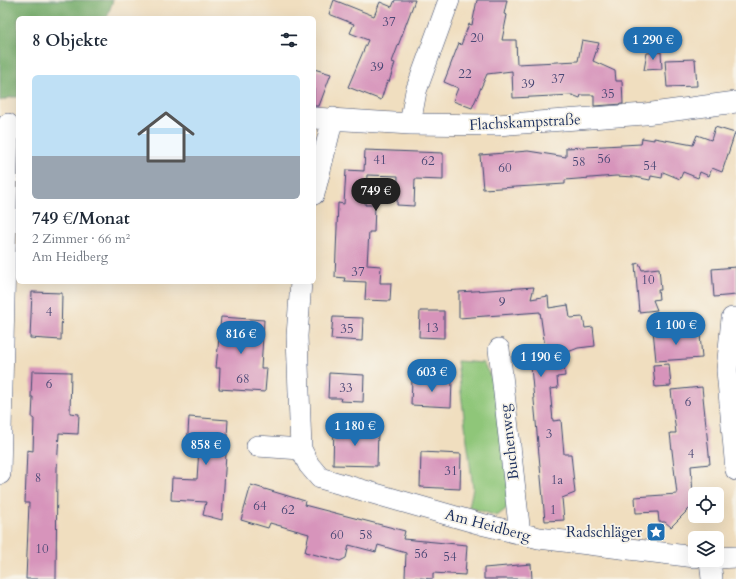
<!DOCTYPE html>
<html lang="de">
<head>
<meta charset="utf-8">
<style>
  :root { --surface:#fff; --page:#f2f2f3; --text:#1f2937; --muted:#747a83; --line:#e0e1e3; --accent:#1f6fb2 }
  body { margin:0; font-family:Cardo,serif; background:var(--page); color:var(--text); height:100vh; display:flex; flex-direction:column; font-size:15px; white-space:nowrap }
  * { box-sizing:border-box; margin:0 }
  p { font-size:13px; color:var(--muted) }
  .icon { flex:none; width:22px; height:22px; fill:none; stroke:currentColor; stroke-width:2; stroke-linecap:round; stroke-linejoin:round }
  .map { position:relative; flex:1; overflow:hidden }
  .panel { position:absolute; left:16px; top:16px; width:300px; height:268px; display:flex; flex-direction:column; background:var(--surface); border-radius:6px; box-shadow:0 4px 16px #0002 }
  .panel>* { flex:none }
  .controls { position:absolute; left:688px; top:487px; display:grid; gap:8px }
  .controls a { display:grid; place-items:center; width:36px; height:36px; border-radius:6px; background:var(--surface); box-shadow:0 4px 16px #0002; font-size:20px }
  .price { position:absolute; translate:-50% -34px; padding:0 9px; border-radius:14px; background:var(--accent); color:#fff; font-size:13px; line-height:26px; filter:drop-shadow(0 1px 2px #0008) }
  .price::after { content:''; position:absolute; left:50%; top:24px; width:12px; height:9px; margin-left:-6px; background:inherit; clip-path:polygon(0 0,100% 0,50% 100%) }
  .price.selected { background:#222; color:#fff }
  ul { padding:0; list-style:none }
  li { display:grid; align-content:center; gap:8px; height:212px; padding:0 16px }
  li+li { border-top:1px solid var(--line) }
  li span { display:grid; place-items:center; height:124px; border-radius:6px; color:#555 }
  li>.icon { margin-inline-start:auto }
  span .icon { width:72px; height:72px; fill:#fffc; stroke-width:1 }
  li b { font-size:17px }
  h2 { display:flex; justify-content:space-between; align-items:center; height:48px; padding:0 16px; font-size:17px }
  .map>svg:first-child { display:block }
  .green { fill:#8fc679; stroke:#557a6c }
  .forest { fill:#73ab69; stroke:#476d64 }
  .building { fill:#d794bb }
  .lines { fill:none; stroke-linecap:round; stroke-linejoin:round }
  .street-casing { stroke:#3b496d; stroke-width:22 }
  .street { stroke:#fff; stroke-width:21 }
  .labels { text-anchor:middle; dominant-baseline:central; stroke-width:3.5; stroke-linejoin:round; paint-order:stroke }
  .number-label { font-size:13px; fill:#4a4875 }
  .street-label { font-size:15px; fill:#1b2f5e; stroke:#f7f3e8 }
  .poi-label { font-size:15px; fill:#1b2f5e; stroke:#f7f3e8; text-anchor:end }
</style>
</head>
<body>
<div class="map">
<svg width="736" height="579" viewBox="0 0 736 579">
  <rect width="100%" height="100%" fill="#f7f3e8"/>
  <filter id="ink" filterUnits="userSpaceOnUse"><feTurbulence type="fractalNoise" baseFrequency=".025" numOctaves="2"/><feDisplacementMap in="SourceGraphic" scale="8" xChannelSelector="R" yChannelSelector="G"/><feConvolveMatrix kernelMatrix="1 2 1 2 8 2 1 2 1" color-interpolation-filters="sRGB"/></filter>
  <filter id="wash" filterUnits="userSpaceOnUse"><feTurbulence type="fractalNoise" baseFrequency=".012" numOctaves="4" result="noise"/><feDisplacementMap in="SourceGraphic" scale="16" xChannelSelector="R" yChannelSelector="G"/><feGaussianBlur stdDeviation="0.9" result="paint"/><feColorMatrix in="noise" values="0 0 0 0 0 0 0 0 0 0 0 0 0 0 0 0 0 1.4 0 .05"/><feComposite in="paint" operator="in"/></filter>
  <g filter="url(#wash)">
    <rect width="100%" height="100%" fill="#f0debf"/>
    <path class="green" d="M 457,361 L 483,363 L 497,388 L 511,505 L 497,516 L 469,507 L 473,488 Z"/>
    <path class="forest" d="M 0,0 L 113,0 L 107,18 L 18,18 L 18,97 L 12,97 L 0,101 Z"/>
    <g id="blocks">
      <path class="building" d="M 334,0 L 374,16 L 380,2 L 392,7 L 395,0 L 415,0 L 392,62 L 395,63 L 389,82 L 387,81 L 381,100 L 348,87 L 368,40 L 350,33 L 354,24 L 329,14 Z
        M 477,0 L 507,0 L 504,14 L 507,15 L 502,40 L 516,40 L 517,64 L 578,61 L 582,40 L 599,43 L 593,61 L 615,71 L 616,81 L 622,81 L 623,104 L 594,106 L 594,95 L 581,95 L 580,98 L 572,95 L 513,98 L 512,71 L 487,74 L 472,108 L 453,101 L 458,88 L 444,82 L 459,43 L 461,45 L 469,24 L 472,25 Z
        M 661,52 L 662,69 L 644,70 L 647,53 Z
        M 695,59 L 697,86 L 667,87 L 665,60 Z
        M 314,69 L 331,74 L 319,106 L 314,106 Z
        M 715,127 L 735,133 L 722,172 L 712,168 L 709,176 L 700,172 L 698,178 L 683,172 L 680,179 L 663,172 L 662,178 L 651,176 L 650,180 L 635,177 L 616,176 L 565,180 L 565,184 L 483,189 L 480,155 L 528,151 L 566,157 L 566,148 L 641,144 L 642,138 L 654,140 L 654,138 L 693,145 L 697,135 L 711,140 Z
        M 365,150 L 443,153 L 443,180 L 415,179 L 414,206 L 397,205 L 398,176 L 367,175 L 365,205 L 375,205 L 374,232 L 369,232 L 367,265 L 381,266 L 380,283 L 391,283 L 390,301 L 365,300 L 366,282 L 344,281 L 345,278 L 335,277 L 338,203 L 344,204 L 346,170 L 364,171 Z
        M 639,263 L 642,270 L 659,268 L 661,290 L 658,290 L 659,299 L 653,300 L 657,310 L 639,312 L 635,264 Z
        M 736,267 L 736,295 L 714,297 L 712,269 Z
        M 534,287 L 531,299 L 548,296 L 549,308 L 568,305 L 570,318 L 583,317 L 585,328 L 593,327 L 595,346 L 578,348 L 563,354 L 565,376 L 557,377 L 558,388 L 550,389 L 553,421 L 561,420 L 564,454 L 571,454 L 575,493 L 562,498 L 564,520 L 545,521 L 530,356 L 546,354 L 540,312 L 459,318 L 459,292 Z
        M 32,292 L 62,293 L 61,340 L 30,338 Z
        M 420,311 L 444,311 L 444,338 L 419,337 Z
        M 221,317 L 264,320 L 261,368 L 267,368 L 265,392 L 219,389 L 220,368 L 216,368 Z
        M 333,317 L 363,318 L 362,341 L 331,339 Z
        M 670,329 L 671,336 L 700,334 L 702,358 L 656,361 L 653,330 Z
        M 669,364 L 671,386 L 655,387 L 653,365 Z
        M 32,371 L 71,372 L 70,413 L 79,414 L 78,434 L 59,433 L 57,469 L 56,579 L 26,579 L 29,503 L 25,503 L 27,450 L 33,451 L 34,418 L 32,418 L 33,397 L 31,397 Z
        M 329,373 L 364,375 L 363,402 L 340,401 L 341,398 L 328,398 Z
        M 412,380 L 452,381 L 451,407 L 411,405 Z
        M 702,387 L 710,464 L 691,466 L 694,509 L 689,509 L 671,527 L 665,522 L 659,522 L 658,512 L 636,513 L 635,497 L 677,494 L 670,433 L 676,433 L 671,390 Z
        M 189,417 L 228,420 L 222,520 L 203,515 L 206,502 L 171,500 L 172,478 L 197,479 L 199,449 L 187,448 Z
        M 334,426 L 350,427 L 350,430 L 378,431 L 377,466 L 333,465 Z
        M 421,452 L 461,454 L 460,489 L 420,487 Z
        M 251,485 L 305,501 L 304,505 L 405,531 L 403,539 L 467,545 L 465,575 L 433,573 L 433,579 L 405,577 L 406,553 L 378,545 L 376,552 L 349,545 L 346,558 L 340,561 L 305,552 L 309,534 L 270,523 L 268,528 L 241,520 Z
        M 531,564 L 532,579 L 484,579 L 484,568 Z"/>
    </g>
  </g>
  <g filter="url(#ink)">
    <use href="#blocks" fill-opacity="0" stroke="#3b496d" stroke-width="1"/>
    <g class="lines">
      <defs>
        <path id="street" d="M 314,118 L 410,124 L 497,125 L 645,114 L 736,102
          M 410,124 L 416,91 L 449,0
          M 314,194 L 333,118
          M 301,282 L 297,336 L 301,449 L 309,465 L 320,478 L 481,524 L 539,538 L 695,557
          M 736,318 L 732,318 L 727,370 L 736,470
          M 499,349 L 520,534
          M 257,446 L 301,449
          M 0,474 L 8,124
          M 717,558 L 736,557
          M 710,560 L 712,579"/>
      </defs>
      <use href="#street" class="street-casing"/>
      <use href="#street" class="street"/>
    </g>
  </g>
  <defs>
    <symbol id="sight-square" viewBox="-11 -11 22 22"><rect x="-9" y="-9" width="18" height="18" rx="4" fill="#1f6fb2" stroke="#f7f3e8"/><path d="M0-6L1.8-2.2L6-1.7L2.9 1.2L3.7 5.4L0 3.3L-3.7 5.4L-2.9 1.2L-6-1.7L-1.8-2.2Z" fill="#fff"/></symbol>
  </defs>
  <g fill-rule="evenodd">
    <use href="#sight-square" x="645" y="521" width="22" height="22"/>
  </g>
  <g class="labels">
    <g class="number-label">
      <text x="389" y="22">37</text>
      <text x="477" y="38">20</text>
      <text x="377" y="67">39</text>
      <text x="465" y="74">22</text>
      <text x="558" y="79">37</text>
      <text x="528" y="84">39</text>
      <text x="608" y="94">35</text>
      <text x="604" y="159">56</text>
      <text x="380" y="160">41</text>
      <text x="428" y="161">62</text>
      <text x="579" y="162">58</text>
      <text x="650" y="166">54</text>
      <text x="505" y="168">60</text>
      <text x="358" y="272">37</text>
      <text x="648" y="280">10</text>
      <text x="502" y="302">9</text>
      <text x="49" y="312">4</text>
      <text x="432" y="328">13</text>
      <text x="347" y="329">35</text>
      <text x="243" y="379">68</text>
      <text x="49" y="384">6</text>
      <text x="346" y="388">33</text>
      <text x="688" y="402">6</text>
      <text x="549" y="434">3</text>
      <text x="691" y="454">4</text>
      <text x="451" y="471">31</text>
      <text x="38" y="478">8</text>
      <text x="557" y="480">1a</text>
      <text x="260" y="506">64</text>
      <text x="288" y="510">62</text>
      <text x="553" y="510">1</text>
      <text x="337" y="535">60</text>
      <text x="366" y="535">58</text>
      <text x="42" y="549">10</text>
      <text x="421" y="554">56</text>
      <text x="450" y="557">54</text>
    </g>
    <g class="street-label">
      <text transform="translate(525 122) rotate(-3)">Flachskampstraße</text>
      <text transform="translate(509 442) rotate(-97)">Buchenweg</text>
      <text transform="translate(488 525) rotate(15)">Am Heidberg</text>
    </g>
    <g class="poi-label">
      <text x="642" y="532">Radschläger</text>
    </g>
  </g>
</svg>
<div class="controls">
<a><svg class="icon" aria-label="locate" viewBox="0 0 24 24"><circle cx="12" cy="12" r="6"/><path d="M12 2v4M12 18v4M2 12h4M18 12h4"/></svg></a>
<a><svg class="icon" aria-label="layers" viewBox="0 0 24 24"><path d="M12 4l9 5-9 5-9-5zM3 14l9 5 9-5"/></svg></a>
</div>
<b class="price" style="left:653px;top:61px">1 290 €</b>
<b class="price selected" style="left:376px;top:212px">749 €</b>
<b class="price" style="left:676px;top:346px">1 100 €</b>
<b class="price" style="left:241px;top:355px">816 €</b>
<b class="price" style="left:541px;top:378px">1 190 €</b>
<b class="price" style="left:432px;top:393px">603 €</b>
<b class="price" style="left:355px;top:447px">1 180 €</b>
<b class="price" style="left:206px;top:466px">858 €</b>
<section class="panel">
<h2>8 Objekte<svg class="icon" aria-label="filters" viewBox="0 0 24 24"><path d="M4 7h16M4 17h16"/><circle cx="9" cy="7" r="2"/><circle cx="15" cy="17" r="2"/></svg></h2>
<ul>
<li><span style="background:linear-gradient(#bfe0f5 65%,#9aa5b1 0)"><svg class="icon" aria-label="home" viewBox="0 0 24 24"><path d="M3 11l9-7 9 7M6 9v11h12V9"/></svg></span><div><b>749 €/Monat</b><p>2 Zimmer · 66 m²</p><p>Am Heidberg</p></div></li>
</ul>
</section>
</div>
</body>
</html>
